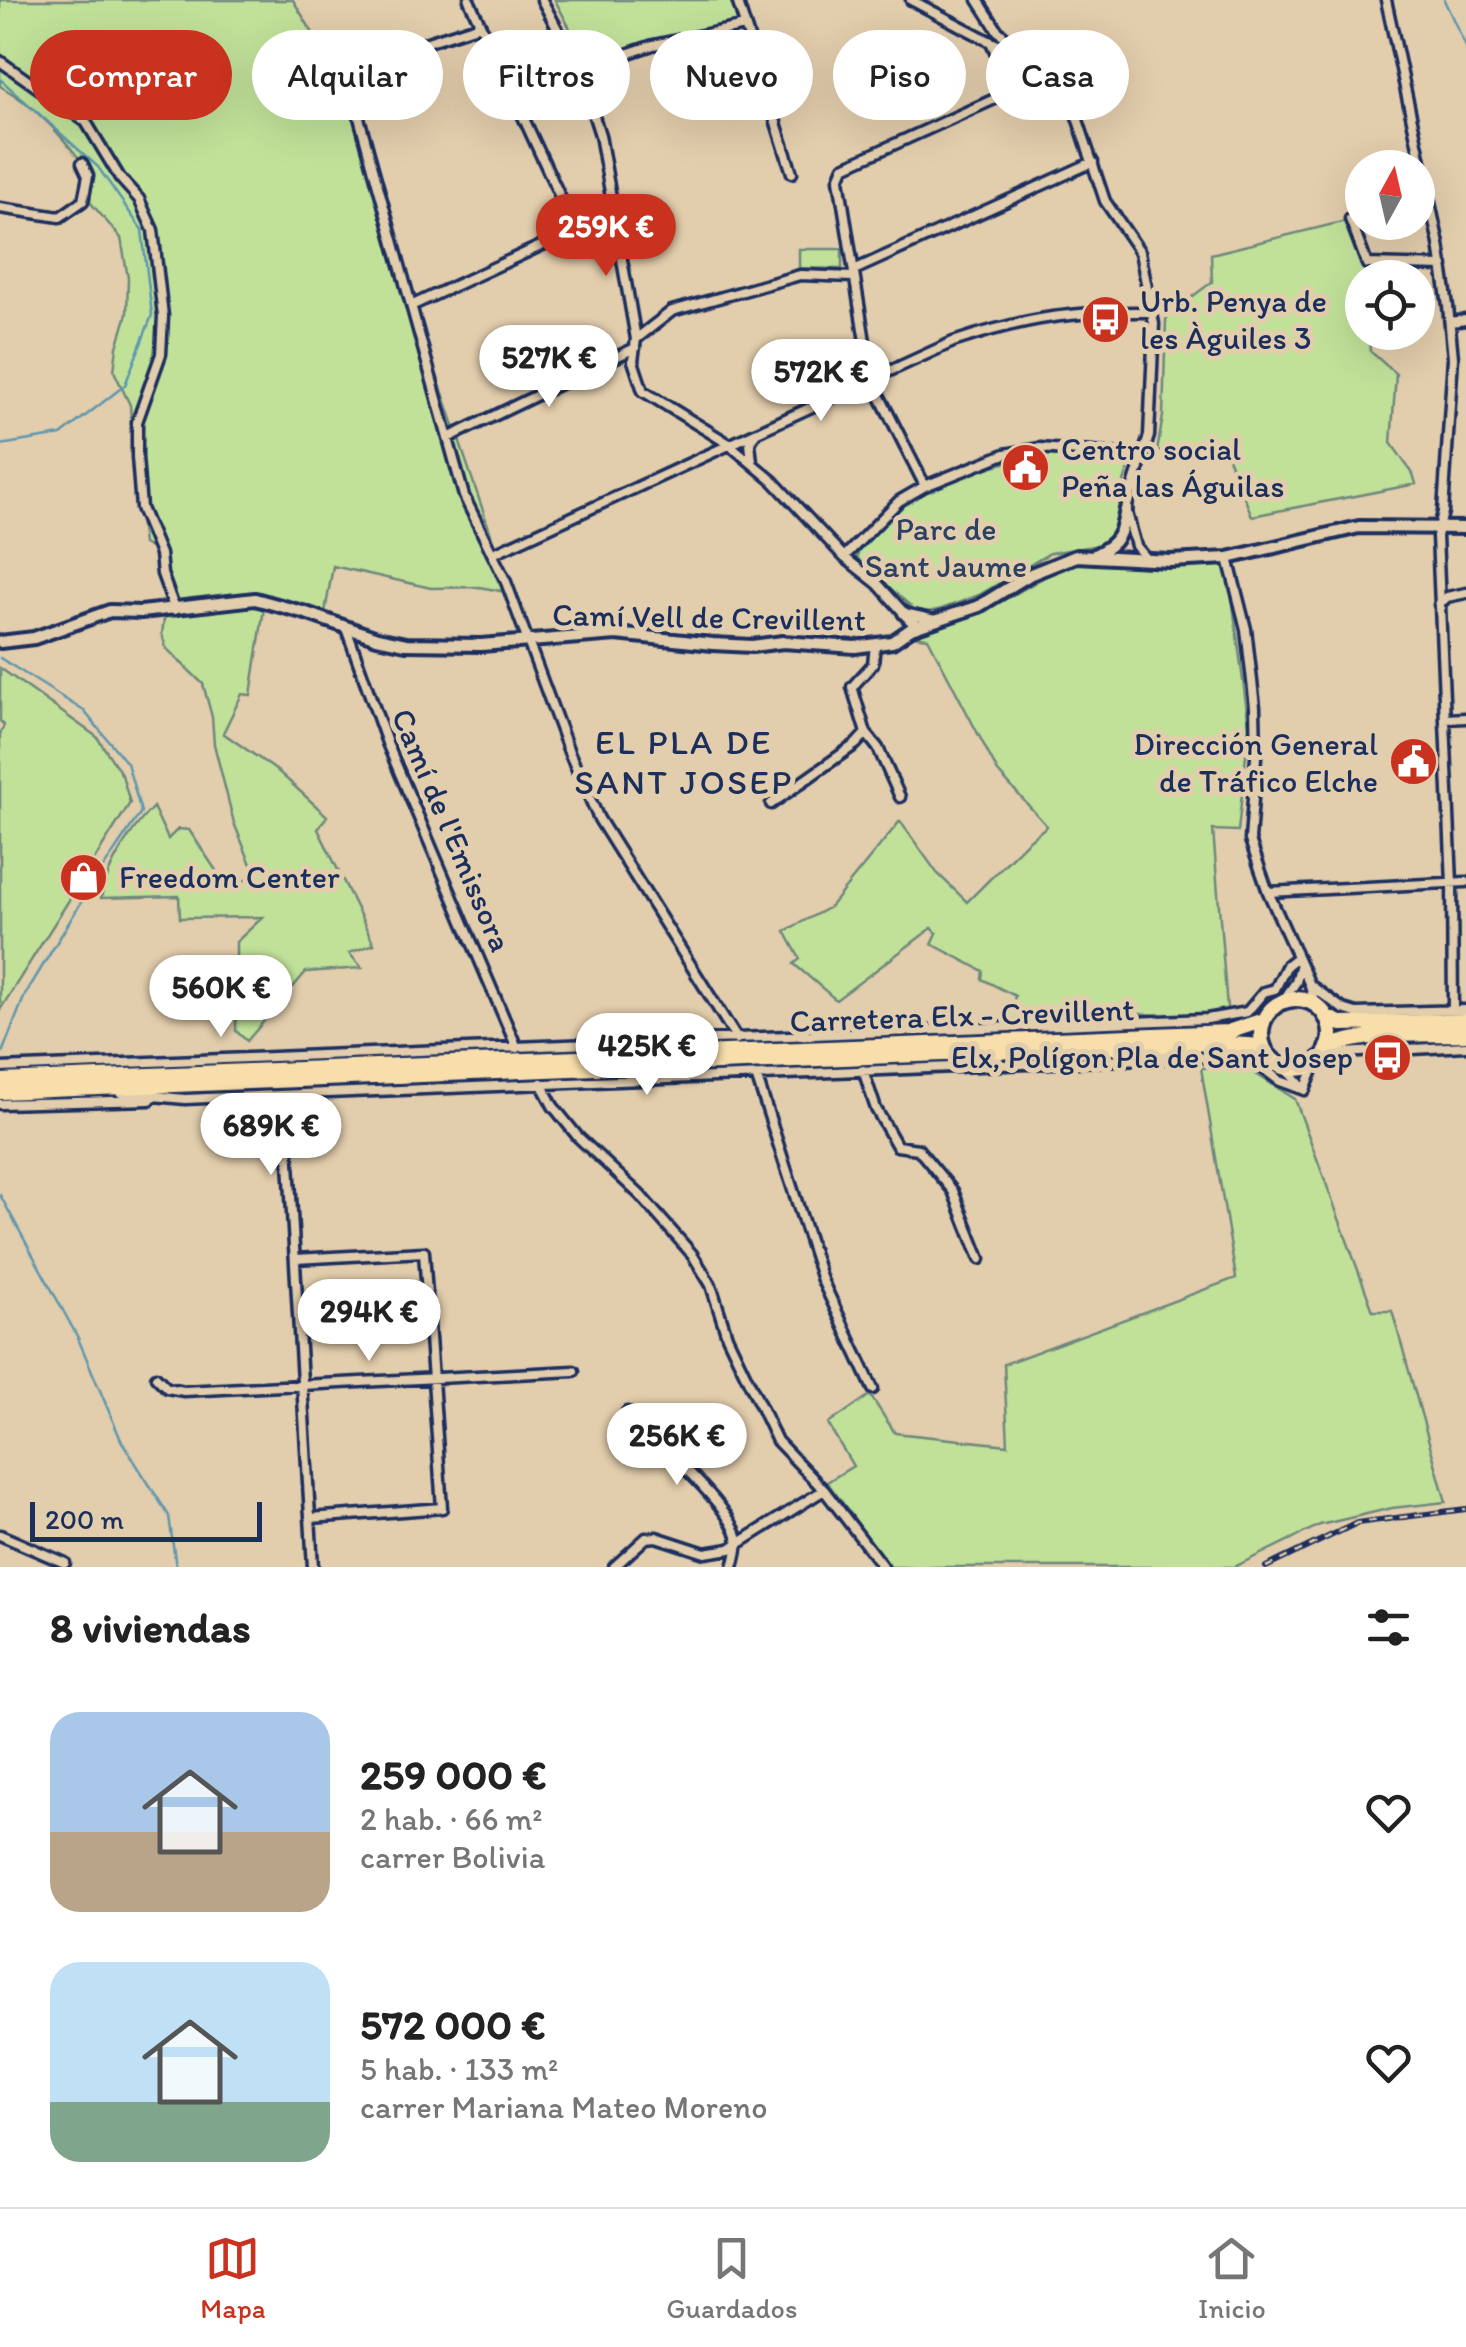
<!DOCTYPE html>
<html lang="es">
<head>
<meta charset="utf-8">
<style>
  :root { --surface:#fff; --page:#f2f2f2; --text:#222; --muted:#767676; --line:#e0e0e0; --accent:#c8321e }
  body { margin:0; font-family:Itim,sans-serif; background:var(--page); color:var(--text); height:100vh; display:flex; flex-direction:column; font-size:38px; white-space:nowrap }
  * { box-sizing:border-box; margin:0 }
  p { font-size:32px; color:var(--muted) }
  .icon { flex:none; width:55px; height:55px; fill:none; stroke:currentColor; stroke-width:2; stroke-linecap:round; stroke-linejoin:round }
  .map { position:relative; height:1567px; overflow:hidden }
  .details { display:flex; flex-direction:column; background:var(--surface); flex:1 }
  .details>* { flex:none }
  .guide { position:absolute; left:30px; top:30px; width:1408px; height:90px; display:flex; gap:20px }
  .needle { width:65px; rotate:8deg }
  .controls { position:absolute; left:1345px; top:150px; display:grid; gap:20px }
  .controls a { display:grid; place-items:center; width:90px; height:90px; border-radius:50%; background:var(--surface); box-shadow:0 10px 40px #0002; font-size:50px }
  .scale { position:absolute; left:30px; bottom:25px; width:232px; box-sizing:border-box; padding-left:10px; border:5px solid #1b2f5e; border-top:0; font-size:28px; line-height:35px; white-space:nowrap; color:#1b2f5e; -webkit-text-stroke:8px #e2cdac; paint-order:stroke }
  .price { position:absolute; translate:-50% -85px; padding:0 22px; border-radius:35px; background:#fff; color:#222; font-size:32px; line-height:65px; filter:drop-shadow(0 2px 5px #0008) }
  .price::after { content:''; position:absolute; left:50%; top:60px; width:30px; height:22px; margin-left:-15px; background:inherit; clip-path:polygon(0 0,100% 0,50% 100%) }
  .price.current { background:var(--accent); color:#fff }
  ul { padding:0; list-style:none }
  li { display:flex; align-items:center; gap:30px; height:250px; padding:0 50px }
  li span { display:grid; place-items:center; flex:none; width:280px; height:200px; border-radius:30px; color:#555 }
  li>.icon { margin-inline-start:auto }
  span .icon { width:120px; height:120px; fill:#fffc; stroke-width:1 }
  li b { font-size:42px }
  h2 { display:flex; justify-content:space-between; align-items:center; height:120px; padding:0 50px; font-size:42px }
  .chip { padding:0 35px; border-radius:45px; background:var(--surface); box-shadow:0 10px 40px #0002; font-size:35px; line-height:90px }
  .chip.current { background:var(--accent); color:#fff }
  .tabs { display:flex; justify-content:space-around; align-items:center; height:140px; border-top:2px solid var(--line); background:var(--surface); font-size:28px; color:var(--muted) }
  .tabs a { display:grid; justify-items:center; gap:5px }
  .tabs .current { color:var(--accent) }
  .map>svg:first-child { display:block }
  .green { fill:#c1e199; stroke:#6e887c; stroke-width:2.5 }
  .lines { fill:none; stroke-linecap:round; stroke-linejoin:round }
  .stream { stroke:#5f97ae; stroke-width:2.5 }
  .street-casing { stroke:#1b2f5e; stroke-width:15 }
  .secondary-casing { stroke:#1b2f5e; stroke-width:18 }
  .highway-casing { stroke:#1b2f5e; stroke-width:21 }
  .street { stroke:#e2cdac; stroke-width:8 }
  .secondary { stroke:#e2cdac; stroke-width:10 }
  .highway { stroke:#f8deab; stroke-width:14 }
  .rail-casing { stroke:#1b2f5e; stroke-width:6 }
  .rail { stroke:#e2cdac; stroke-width:2.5; stroke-dasharray:8; stroke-linecap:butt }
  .labels { text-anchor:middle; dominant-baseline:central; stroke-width:10; stroke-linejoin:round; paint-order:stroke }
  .poi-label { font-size:32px; fill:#1b2f5e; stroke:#e2cdac; text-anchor:start }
  .park-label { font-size:32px; fill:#2c4164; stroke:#e2cdac }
  .street-label { font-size:32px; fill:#1b2f5e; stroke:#e2cdac }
  .neighbourhood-label { font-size:35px; letter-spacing:2.5px; fill:#1b2f5e; stroke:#e2cdac }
</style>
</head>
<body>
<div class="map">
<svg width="1466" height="1567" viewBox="0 0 1466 1567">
  <rect width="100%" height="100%" fill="#e2cdac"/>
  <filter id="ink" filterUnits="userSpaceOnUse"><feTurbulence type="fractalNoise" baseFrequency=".01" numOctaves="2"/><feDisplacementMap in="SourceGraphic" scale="20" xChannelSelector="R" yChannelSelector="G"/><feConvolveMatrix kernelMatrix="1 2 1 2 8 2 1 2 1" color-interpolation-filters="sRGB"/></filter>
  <g filter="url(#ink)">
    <path class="green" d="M 0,0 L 293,0 L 355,103 L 413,305 L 511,593 L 480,587 L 431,588 L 333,566 L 323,624 L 264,608 L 251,695 L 242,694 L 223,733 L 280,773 L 327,816 L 318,829 L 374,944 L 349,953 L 362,968 L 306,972 L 247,1041 L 236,1031 L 236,942 L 263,917 L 180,918 L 179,896 L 101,898 C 107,866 130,831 153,807 L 168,839 L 178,829 L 189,830 L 229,890 L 255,874 L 234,823 L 214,744 L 212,717 L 203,684 L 166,648 L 162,634 L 166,605 L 154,550 L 143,544 L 134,468 L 130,405 L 114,371 L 117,347 L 127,314 L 128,278 L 121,238 L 90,202 L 93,176 C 64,139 41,109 0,86 Z
      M 555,0 L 737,0 L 745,26 L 585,57 Z
      M 1346,221 L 1367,270 L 1367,277 L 1362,278 L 1362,332 L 1369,333 L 1370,351 L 1396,374 L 1391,443 L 1413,474 L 1416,484 L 1252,516 L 1221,441 L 1157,452 L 1163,416 L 1166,320 L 1169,314 L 1212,282 L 1211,254 Z
      M 799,249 L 842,249 L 842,269 L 799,268 Z
      M 1049,455 L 1120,460 L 1129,466 L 1119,499 L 1119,524 L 1114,536 L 1105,544 L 1050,553 L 979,595 L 942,609 L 928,612 L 914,609 L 860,562 L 857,556 L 860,550 C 874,535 887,517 903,505 C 933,483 1011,457 1049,455 Z
      M 1092,559 L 1170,566 L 1223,564 L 1228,567 L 1249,726 L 1238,831 L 1213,830 L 1228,1021 L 1143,1014 L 1008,1020 L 1015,996 L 982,979 L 983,971 L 932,944 L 937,933 L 932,928 L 836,1000 L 794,964 L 800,959 L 785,931 L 830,907 L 900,821 L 937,873 L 967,902 L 1027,842 L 1047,826 L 998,772 L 928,638 L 910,636 C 936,623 965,619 992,606 C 1027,590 1053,566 1092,559 Z
      M 0,668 L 97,737 L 122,775 L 130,803 L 0,1010 L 0,735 L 4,725 L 0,721 Z
      M 1245,1067 L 1295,1099 L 1373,1311 L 1392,1311 L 1446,1502 L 1392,1508 L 1320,1525 L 1234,1567 L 890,1567 L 827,1482 L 853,1466 L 828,1424 L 870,1395 L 895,1433 L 1008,1445 L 1004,1364 L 1236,1278 L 1201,1068 Z"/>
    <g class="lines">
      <path class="stream" d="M 1444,0 L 1466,47
        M 0,79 L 98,167 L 142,230 L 152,315 L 125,385 L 61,435 L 0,445
        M 0,658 L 84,711 L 127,763 L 141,812 L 91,886 L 25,995 L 2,1053
        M 0,1195 L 77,1336 L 121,1440 L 169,1516 L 176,1567"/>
      <defs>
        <path id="street" d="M 469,0 L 575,229
          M 542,0 L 579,70 L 600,135 L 636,339 L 633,361 L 643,391 L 729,444 L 773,481 L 844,557 L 878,584 L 904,613 L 935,620
          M 737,0 L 792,173
          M 911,0 L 991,42 L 1012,91
          M 978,0 L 998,31 L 1068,90 L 1105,201 L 1140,252 L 1154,324 L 1149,436 L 1126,509 L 1136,546 L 1147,559
          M 1386,0 L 1439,244 L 1448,306 L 1453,358 L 1443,512 L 1437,536 L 1452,883 L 1453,1010
          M 480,25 L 372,60 L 358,80 L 355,103 L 464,496 L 506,582 L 569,752 L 599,819 L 737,1039
          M 991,42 L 1019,55
          M 0,61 L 86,122 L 120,178 L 139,199 L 153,230 L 163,316 L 161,354 L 137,422 L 137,457 L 141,508 L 160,554 L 162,574 L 175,610
          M 579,70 L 653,45 L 745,26
          M 0,208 L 60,217 L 83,201 L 88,176 L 82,163
          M 1350,219 L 1367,264 L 1443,266
          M 854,270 L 1093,162
          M 413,305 L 614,212
          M 1450,322 L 1466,320
          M 636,339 L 672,311 L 800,275 L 853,277
          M 448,438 L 635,348
          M 752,462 L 750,443 L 755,434
          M 925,486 L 871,379 L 839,179 L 844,167 L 1048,75
          M 494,553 L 953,342 C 1028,317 1073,311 1152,312
          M 844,557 L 899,501 L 925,486 L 1005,454 L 1040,448 L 1143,456
          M 1228,558 L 1246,629 L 1255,707 L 1256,757 L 1250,840 L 1268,892 L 1310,985 L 1315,1005
          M 1439,605 L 1447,597 L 1466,593
          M 346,628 L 387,743 L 517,1048
          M 1445,719 L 1466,718
          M 866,733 L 878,748 L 900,797
          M 771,804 L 856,744 L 866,733 L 852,687 L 873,664 L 875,645
          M 1268,892 L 1466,882
          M 1310,985 L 1343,1009 L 1356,1013 L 1466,1010
          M 1282,1002 L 1296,982 L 1300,967
          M 1164,1058 L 1248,1057 L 1280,1081 L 1305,1090
          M 1322,1058 L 1343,1053 L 1466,1046
          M 0,1068 L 1207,1019 L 1247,1012 L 1264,992 L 1275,989 L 1287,965 L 1296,958
          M 1285,1068 L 1305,1090
          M 863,1070 L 876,1109 L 897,1146 L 918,1149 L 953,1191 L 980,1259
          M 756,1075 L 822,1280 L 873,1389
          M 541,1083 L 553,1106 L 578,1137 L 640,1195 L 692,1254 L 711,1285 L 727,1336 L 777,1441 L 824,1490 L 883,1567
          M 1305,1090 L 1316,1063
          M 121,1093 L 185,1099 L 1146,1059 L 1185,1050
          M 285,1095 L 313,1567
          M 0,1104 L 150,1100
          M 295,1259 L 424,1252 L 442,1508 L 311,1518
          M 156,1377 L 167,1388 L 184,1391 L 574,1371
          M 627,1412 C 652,1437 730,1505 737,1536 C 739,1546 736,1557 733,1567
          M 0,1535 L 65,1563
          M 614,1567 L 646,1538 L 656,1537 L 705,1553 L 730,1549 L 824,1490"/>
        <path id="secondary" d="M 1096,554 C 1119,544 1122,532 1126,509
          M 904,613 L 918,627
          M 0,642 L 34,638 L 110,611 L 141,612 L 255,599 L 306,613 L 377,638 L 406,644 L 481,645 L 616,634 L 713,644 L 752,646 L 783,642 L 855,647 L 892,642 L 911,629 L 979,606 L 1031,574 L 1076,556 L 1170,561 L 1228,558 L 1359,527 L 1466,528"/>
        <path id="highway" d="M1261 1034a35 35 0 1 1 70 0a35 35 0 1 1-70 0Z
          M 1326,1017 L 1342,1024 L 1466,1021
          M 1328,1047 C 1371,1031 1421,1035 1466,1034
          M 0,1081 L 1228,1032 L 1264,1020
          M 0,1092 L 1213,1043 L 1263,1046"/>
      </defs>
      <use href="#street" class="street-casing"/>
      <use href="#secondary" class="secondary-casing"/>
      <use href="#highway" class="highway-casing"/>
      <use href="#street" class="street"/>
      <use href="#secondary" class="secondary"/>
      <use href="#highway" class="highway"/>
      <defs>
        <path id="rail" d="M 1266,1567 L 1357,1523 L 1466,1509"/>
      </defs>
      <use href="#rail" class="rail-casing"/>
      <use href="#rail" class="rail"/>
    </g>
  </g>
  <defs>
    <symbol id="bus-disc" viewBox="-11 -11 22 22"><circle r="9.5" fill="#c8321e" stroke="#e2cdac"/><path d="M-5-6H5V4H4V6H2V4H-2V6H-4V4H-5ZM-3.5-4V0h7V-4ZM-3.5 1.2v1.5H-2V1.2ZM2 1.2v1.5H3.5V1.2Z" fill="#fff"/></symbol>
    <symbol id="civic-disc" viewBox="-11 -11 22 22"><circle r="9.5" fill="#c8321e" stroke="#e2cdac"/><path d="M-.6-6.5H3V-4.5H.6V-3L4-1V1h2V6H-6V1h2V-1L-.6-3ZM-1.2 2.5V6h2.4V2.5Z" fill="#fff"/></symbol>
    <symbol id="shop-disc" viewBox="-11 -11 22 22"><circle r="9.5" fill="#c8321e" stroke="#e2cdac"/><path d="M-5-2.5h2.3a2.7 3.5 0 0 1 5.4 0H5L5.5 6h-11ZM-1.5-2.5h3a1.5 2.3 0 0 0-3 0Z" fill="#fff"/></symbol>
  </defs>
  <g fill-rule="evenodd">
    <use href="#bus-disc" x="1078" y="292" width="55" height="55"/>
    <use href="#civic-disc" x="998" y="440" width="55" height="55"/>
    <use href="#civic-disc" x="1386" y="734" width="55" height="55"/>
    <use href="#shop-disc" x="56" y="850" width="55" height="55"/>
    <use href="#bus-disc" x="1360" y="1030" width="55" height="55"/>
  </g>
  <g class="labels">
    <g class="poi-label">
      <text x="1140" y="301">Urb. Penya de<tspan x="1140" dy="37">les Àguiles 3</tspan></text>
      <text x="1061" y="449">Centro social<tspan x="1061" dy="37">Peña las Águilas</tspan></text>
      <text x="1378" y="744" text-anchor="end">Dirección General<tspan x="1378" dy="37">de Tráfico Elche</tspan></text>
      <text x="119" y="877">Freedom Center</text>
      <text x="1353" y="1057" text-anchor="end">Elx, Polígon Pla de Sant Josep</text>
    </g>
    <g class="park-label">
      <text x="946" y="529">Parc de<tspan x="946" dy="37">Sant Jaume</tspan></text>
    </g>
    <g class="street-label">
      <text transform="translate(709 617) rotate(1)">Camí Vell de Crevillent</text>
      <text transform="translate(452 830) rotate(67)">Camí de l'Emissora</text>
      <text transform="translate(962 1015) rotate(-2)">Carretera Elx - Crevillent</text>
    </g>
    <g class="neighbourhood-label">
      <text x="684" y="742">EL PLA DE<tspan x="684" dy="40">SANT JOSEP</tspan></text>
    </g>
  </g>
</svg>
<div class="controls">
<a><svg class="needle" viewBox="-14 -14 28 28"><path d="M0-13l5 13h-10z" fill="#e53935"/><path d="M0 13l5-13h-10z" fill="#767676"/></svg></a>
<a><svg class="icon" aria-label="locate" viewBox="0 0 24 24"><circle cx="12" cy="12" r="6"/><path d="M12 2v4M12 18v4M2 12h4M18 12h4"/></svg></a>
</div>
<div class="scale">200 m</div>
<b class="price current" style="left:606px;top:279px">259K €</b>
<b class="price" style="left:549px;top:410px">527K €</b>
<b class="price" style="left:821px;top:424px">572K €</b>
<b class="price" style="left:221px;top:1040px">560K €</b>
<b class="price" style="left:647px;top:1098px">425K €</b>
<b class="price" style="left:271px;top:1178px">689K €</b>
<b class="price" style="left:369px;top:1364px">294K €</b>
<b class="price" style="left:677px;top:1488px">256K €</b>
<div class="guide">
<a class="chip current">Comprar</a>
<a class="chip">Alquilar</a>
<a class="chip">Filtros</a>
<a class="chip">Nuevo</a>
<a class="chip">Piso</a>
<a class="chip">Casa</a>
</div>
</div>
<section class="details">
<h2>8 viviendas<svg class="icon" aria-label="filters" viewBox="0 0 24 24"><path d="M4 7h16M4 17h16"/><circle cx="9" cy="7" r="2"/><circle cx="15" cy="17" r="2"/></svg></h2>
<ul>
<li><span style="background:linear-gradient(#a9c7e8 60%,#b9a48a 0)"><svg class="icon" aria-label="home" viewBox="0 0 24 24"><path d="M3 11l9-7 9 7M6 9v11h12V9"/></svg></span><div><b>259 000 €</b><p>2 hab. · 66 m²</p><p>carrer Bolivia</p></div><svg class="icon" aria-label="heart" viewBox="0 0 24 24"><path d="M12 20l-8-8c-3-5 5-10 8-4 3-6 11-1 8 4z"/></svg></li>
<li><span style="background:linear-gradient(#bfe0f5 70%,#7fa58c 0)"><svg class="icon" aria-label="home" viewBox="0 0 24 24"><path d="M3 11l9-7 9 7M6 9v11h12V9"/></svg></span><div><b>572 000 €</b><p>5 hab. · 133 m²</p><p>carrer Mariana Mateo Moreno</p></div><svg class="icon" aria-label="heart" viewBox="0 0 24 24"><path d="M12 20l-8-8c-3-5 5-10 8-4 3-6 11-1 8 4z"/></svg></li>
</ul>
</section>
<nav class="tabs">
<a class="current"><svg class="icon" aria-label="map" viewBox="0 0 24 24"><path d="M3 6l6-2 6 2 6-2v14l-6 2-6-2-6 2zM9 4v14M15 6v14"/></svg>Mapa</a>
<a><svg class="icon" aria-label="saved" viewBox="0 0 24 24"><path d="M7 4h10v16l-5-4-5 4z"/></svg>Guardados</a>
<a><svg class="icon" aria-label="home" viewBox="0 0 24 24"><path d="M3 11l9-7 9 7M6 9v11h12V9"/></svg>Inicio</a>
</nav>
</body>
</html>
